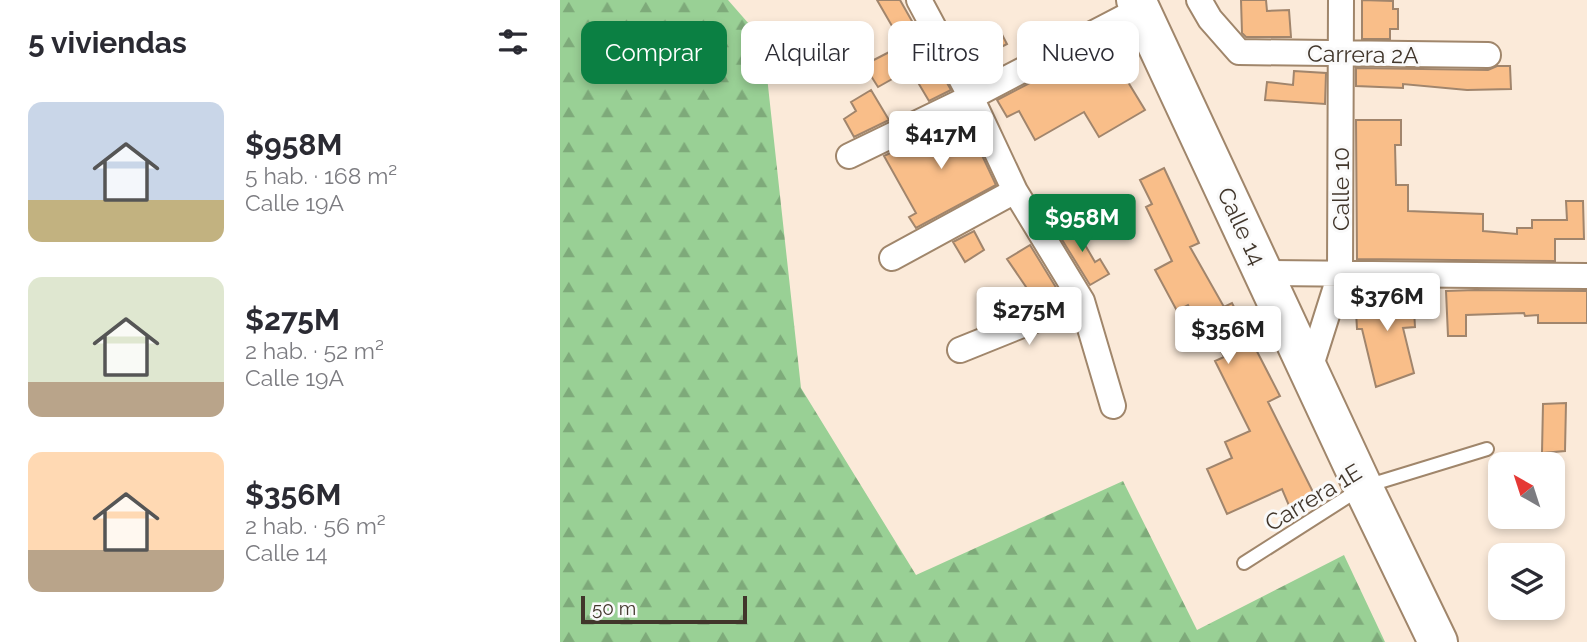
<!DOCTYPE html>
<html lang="es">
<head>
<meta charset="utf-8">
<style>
  :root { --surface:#fff; --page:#f7f7f7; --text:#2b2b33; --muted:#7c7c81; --accent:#0b8043 }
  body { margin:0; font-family:Raleway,sans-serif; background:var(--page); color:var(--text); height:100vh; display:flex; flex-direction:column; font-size:26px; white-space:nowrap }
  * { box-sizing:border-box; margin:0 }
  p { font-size:23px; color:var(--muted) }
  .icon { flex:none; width:38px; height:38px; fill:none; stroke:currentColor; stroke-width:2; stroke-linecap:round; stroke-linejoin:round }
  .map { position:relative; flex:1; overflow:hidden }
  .panel { display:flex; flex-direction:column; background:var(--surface); width:560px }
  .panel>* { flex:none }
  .guide { position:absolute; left:21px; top:21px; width:665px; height:63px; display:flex; gap:14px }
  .needle { width:46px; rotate:321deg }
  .fabs { position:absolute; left:928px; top:452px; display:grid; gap:14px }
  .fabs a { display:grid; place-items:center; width:77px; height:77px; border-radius:14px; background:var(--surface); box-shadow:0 4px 10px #0003; font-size:35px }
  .scale { position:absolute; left:21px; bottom:18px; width:166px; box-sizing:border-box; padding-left:7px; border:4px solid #41362b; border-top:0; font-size:19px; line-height:24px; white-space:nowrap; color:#41362b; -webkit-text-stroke:5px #fafafa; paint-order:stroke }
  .price { position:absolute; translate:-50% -60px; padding:0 16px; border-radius:7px; background:#fff; color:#222; font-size:23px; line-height:46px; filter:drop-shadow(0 2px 4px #0008) }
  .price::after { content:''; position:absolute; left:50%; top:42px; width:21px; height:16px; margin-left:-10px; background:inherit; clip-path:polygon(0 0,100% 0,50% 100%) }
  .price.on { background:var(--accent); color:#fff }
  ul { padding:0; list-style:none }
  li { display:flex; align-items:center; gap:21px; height:175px; padding:0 28px }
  li span { display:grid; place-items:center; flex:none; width:196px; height:140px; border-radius:14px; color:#555 }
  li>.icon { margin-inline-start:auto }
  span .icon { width:84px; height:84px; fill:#fffc; stroke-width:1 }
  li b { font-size:30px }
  h2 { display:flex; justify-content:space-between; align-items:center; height:84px; padding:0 28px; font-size:30px }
  .chip { padding:0 24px; border-radius:14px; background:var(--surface); box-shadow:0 4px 10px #0003; font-size:24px; line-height:63px }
  .chip.on { background:var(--accent); color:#fff }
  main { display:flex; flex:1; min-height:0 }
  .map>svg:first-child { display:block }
  .forest { fill:url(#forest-firs) }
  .building { fill:#f9be89; stroke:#a1856c; stroke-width:2 }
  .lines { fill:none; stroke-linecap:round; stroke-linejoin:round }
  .service-casing { stroke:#a0866b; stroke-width:16 }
  .minor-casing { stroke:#a0866b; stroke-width:28 }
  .trunk-casing { stroke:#a0866b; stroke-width:42 }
  .service { stroke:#fff; stroke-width:12 }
  .minor { stroke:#fff; stroke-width:24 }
  .trunk { stroke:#fff; stroke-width:38 }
  .labels { text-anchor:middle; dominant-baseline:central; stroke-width:6; stroke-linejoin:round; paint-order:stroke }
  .street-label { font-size:23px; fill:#41362b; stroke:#fafafa }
</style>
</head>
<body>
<main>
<section class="panel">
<h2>5 viviendas<svg class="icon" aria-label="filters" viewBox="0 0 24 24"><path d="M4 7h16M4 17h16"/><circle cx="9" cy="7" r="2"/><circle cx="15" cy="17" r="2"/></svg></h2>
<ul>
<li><span style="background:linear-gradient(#c9d6e8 70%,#c2b280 0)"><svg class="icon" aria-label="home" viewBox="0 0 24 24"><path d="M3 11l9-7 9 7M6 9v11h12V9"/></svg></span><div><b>$958M</b><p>5 hab. · 168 m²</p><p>Calle 19A</p></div></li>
<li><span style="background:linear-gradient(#dfe7d0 75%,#b9a48a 0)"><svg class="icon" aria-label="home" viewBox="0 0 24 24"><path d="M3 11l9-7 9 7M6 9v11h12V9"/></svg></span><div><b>$275M</b><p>2 hab. · 52 m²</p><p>Calle 19A</p></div></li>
<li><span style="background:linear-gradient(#ffd9b3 70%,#b9a48a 0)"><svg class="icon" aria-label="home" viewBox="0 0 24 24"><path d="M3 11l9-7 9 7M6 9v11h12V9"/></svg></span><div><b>$356M</b><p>2 hab. · 56 m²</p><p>Calle 14</p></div></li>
</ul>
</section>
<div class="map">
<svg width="1027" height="642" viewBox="0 0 1027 642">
  <defs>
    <pattern id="forest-firs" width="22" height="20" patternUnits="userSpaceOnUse" patternTransform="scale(1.75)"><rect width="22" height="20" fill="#99d095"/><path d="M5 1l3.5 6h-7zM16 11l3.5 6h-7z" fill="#7eaa7a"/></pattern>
  </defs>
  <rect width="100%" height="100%" fill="#fbead9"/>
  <path class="forest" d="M 0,0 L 168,0 L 203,40 L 241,388 L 356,575 L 563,481 L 637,630 L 784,555 L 825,642 L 0,642 Z"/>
  <path class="building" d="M 317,0 L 340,0 L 391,90 L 369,101 L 350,69 L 318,87 L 304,65 L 343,45 Z
    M 681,0 L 706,0 L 707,11 L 729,10 L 731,37 L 686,37 L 682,33 Z
    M 802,0 L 833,1 L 833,9 L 838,9 L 838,29 L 830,29 L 830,39 L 802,39 Z
    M 437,25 L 447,44 L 420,58 L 410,38 Z
    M 555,39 L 566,60 L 557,64 L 585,110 L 539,137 L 524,112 L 475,140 L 459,111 L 447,117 L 437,100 Z
    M 937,66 L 950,66 L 951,89 L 907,90 L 843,84 L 843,88 L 796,86 L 796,68 L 928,70 Z
    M 734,71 L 766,73 L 765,104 L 705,100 L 707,82 L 733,85 Z
    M 311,90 L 329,120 L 294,137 L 284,119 L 296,111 L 291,102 Z
    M 404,117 L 436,185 L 356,228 L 349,217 L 356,213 L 324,156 Z
    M 796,120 L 841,120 L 841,145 L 835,145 L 836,185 L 848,185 L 848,211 L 923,214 L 923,231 L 957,234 L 957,228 L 972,228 L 972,220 L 1007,220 L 1006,201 L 1023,201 L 1024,239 L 995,239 L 995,261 L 797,259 Z
    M 604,168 L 639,243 L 630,247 L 664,307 L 672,303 L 720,396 L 708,402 L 755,496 L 730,508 L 722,489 L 667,514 L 647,469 L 672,458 L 665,442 L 690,431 L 655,361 L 664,357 L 643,317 L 636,321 L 628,305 L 617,311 L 595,270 L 612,261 L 586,207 L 592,204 L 580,180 Z
    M 511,221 L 535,262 L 540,259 L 549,274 L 530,285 L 496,230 Z
    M 414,231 L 424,250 L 405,262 L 393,242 Z
    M 470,245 L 500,294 L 477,303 L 447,259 Z
    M 915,290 L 1027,291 L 1027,323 L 978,323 L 978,315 L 965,316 L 964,313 L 906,315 L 906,336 L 888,336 L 886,291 Z
    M 853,292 L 855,327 L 843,328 L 854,373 L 816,387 L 802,329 L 797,329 L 795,294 Z
    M 1006,403 L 1005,451 L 982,453 L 983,404 Z"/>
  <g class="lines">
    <defs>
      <path id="service" d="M 684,563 L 803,487 L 927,449"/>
      <path id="minor" d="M 359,0 L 411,97 L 455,191 L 522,301 L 553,406
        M 639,0 L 650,19 L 679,52 L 928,55
        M 289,156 L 411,97 L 580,9
        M 332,258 L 455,191
        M 704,273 L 1027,276
        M 400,350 L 522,301
        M 749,372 L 780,274 L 781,0"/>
      <path id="trunk" d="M 576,0 L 803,487 L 878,642"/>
    </defs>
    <use href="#service" class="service-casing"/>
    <use href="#minor" class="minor-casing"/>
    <use href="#trunk" class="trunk-casing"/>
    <use href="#service" class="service"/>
    <use href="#minor" class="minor"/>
    <use href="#trunk" class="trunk"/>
  </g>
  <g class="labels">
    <g class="street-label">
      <text transform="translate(803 54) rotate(1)">Carrera 2A</text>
      <text transform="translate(780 189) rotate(-90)">Calle 10</text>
      <text transform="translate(682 226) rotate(65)">Calle 14</text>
      <text transform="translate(753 497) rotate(-31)">Carrera 1E</text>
    </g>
  </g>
</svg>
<div class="fabs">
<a><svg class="needle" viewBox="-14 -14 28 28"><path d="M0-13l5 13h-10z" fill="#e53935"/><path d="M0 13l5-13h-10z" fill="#7c7c81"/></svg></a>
<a><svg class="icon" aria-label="layers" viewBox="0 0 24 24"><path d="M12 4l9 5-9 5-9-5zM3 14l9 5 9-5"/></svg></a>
</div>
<div class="scale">50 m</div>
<b class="price" style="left:381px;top:171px">$417M</b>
<b class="price on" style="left:522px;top:254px">$958M</b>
<b class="price" style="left:827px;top:333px">$376M</b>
<b class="price" style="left:469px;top:347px">$275M</b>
<b class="price" style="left:668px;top:366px">$356M</b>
<div class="guide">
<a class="chip on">Comprar</a>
<a class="chip">Alquilar</a>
<a class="chip">Filtros</a>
<a class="chip">Nuevo</a>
</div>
</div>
</main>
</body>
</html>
